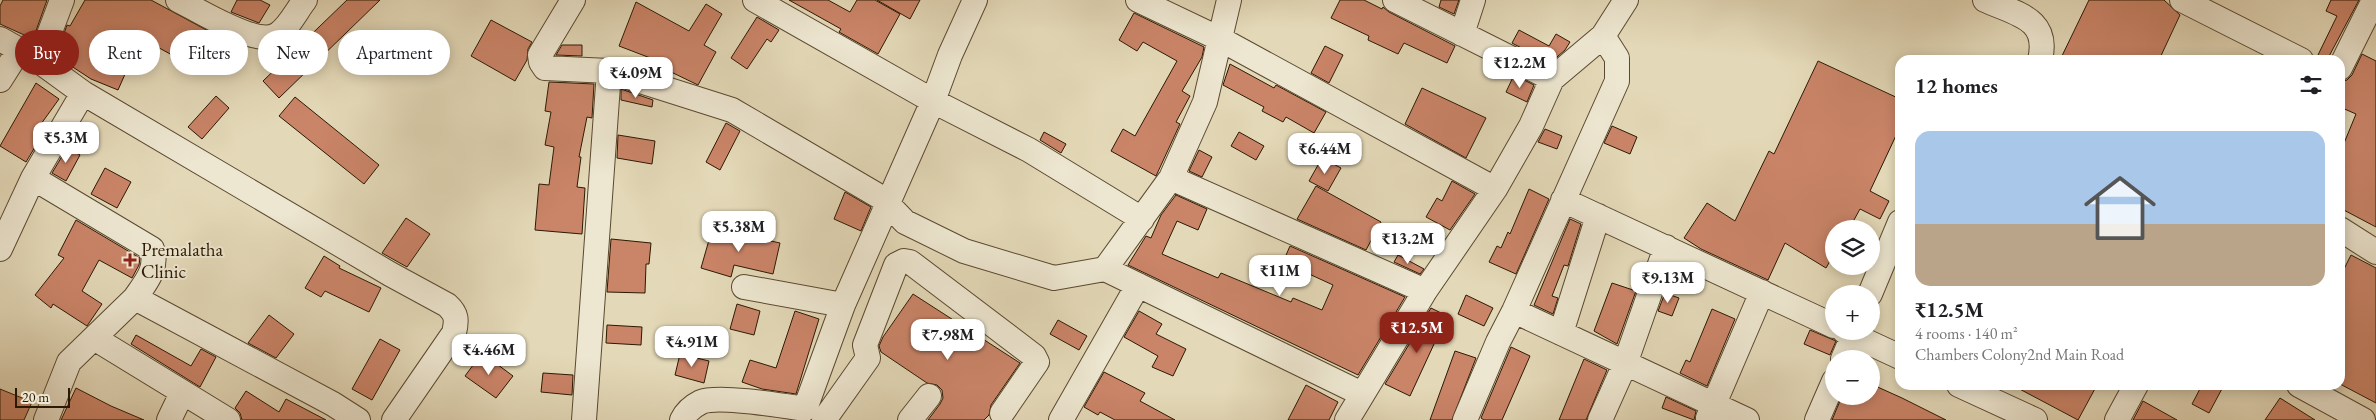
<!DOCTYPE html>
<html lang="en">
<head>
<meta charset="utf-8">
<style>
  :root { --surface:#fff; --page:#f2f2f2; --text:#202124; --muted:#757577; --accent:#8f2418 }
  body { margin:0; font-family:"EB Garamond",serif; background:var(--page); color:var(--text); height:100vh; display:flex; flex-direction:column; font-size:19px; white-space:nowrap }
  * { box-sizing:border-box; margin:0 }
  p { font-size:16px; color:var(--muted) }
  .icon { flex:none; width:28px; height:28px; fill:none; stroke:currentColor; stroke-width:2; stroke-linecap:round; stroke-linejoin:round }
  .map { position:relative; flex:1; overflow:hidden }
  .side { position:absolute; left:1895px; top:55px; width:450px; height:335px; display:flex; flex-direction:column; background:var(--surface); border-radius:15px; box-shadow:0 2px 12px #0003 }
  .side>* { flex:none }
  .banner { position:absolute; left:15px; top:30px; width:475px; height:45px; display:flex; gap:10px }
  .controls { position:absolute; left:1825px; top:220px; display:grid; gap:10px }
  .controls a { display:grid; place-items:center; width:55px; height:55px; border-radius:50%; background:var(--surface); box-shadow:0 2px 12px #0003; font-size:25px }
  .scale { position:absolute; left:15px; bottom:12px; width:55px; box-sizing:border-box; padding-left:5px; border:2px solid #2c1903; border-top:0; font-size:14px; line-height:18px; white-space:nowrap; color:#2c1903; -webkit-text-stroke:4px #ede6d0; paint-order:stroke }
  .price { position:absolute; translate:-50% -42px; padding:0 11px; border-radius:10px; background:#fff; color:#222; font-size:16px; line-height:32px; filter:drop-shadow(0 1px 2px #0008) }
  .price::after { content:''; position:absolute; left:50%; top:30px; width:15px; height:11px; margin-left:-8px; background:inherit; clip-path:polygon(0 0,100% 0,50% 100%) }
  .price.current { background:var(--accent); color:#fff }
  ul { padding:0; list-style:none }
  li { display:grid; align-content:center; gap:10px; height:265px; padding:0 20px }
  li span { display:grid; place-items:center; height:155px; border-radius:15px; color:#555 }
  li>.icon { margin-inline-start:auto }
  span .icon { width:90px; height:90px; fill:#fffc; stroke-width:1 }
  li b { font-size:21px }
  h2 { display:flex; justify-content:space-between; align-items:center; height:60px; padding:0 20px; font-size:21px }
  .pill { padding:0 18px; border-radius:22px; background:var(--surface); box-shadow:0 2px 12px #0003; font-size:18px; line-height:45px }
  .pill.current { background:var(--accent); color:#fff }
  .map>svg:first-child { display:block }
  .building { fill:#ca8468; stroke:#2c1903 }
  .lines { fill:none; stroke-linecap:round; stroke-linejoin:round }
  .minor-casing { stroke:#5a4930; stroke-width:26 }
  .minor { stroke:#ede6d0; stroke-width:24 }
  .poi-dot { fill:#8f2418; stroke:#ede6d0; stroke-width:2 }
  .labels { text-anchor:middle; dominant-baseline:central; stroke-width:4; stroke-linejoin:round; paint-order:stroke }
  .poi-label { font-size:19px; fill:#2c1903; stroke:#ede6d0; text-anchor:start }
</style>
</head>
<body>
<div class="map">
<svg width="2376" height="420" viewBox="0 0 2376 420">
  <rect width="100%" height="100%" fill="#e3d8b7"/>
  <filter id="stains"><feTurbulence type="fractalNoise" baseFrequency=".004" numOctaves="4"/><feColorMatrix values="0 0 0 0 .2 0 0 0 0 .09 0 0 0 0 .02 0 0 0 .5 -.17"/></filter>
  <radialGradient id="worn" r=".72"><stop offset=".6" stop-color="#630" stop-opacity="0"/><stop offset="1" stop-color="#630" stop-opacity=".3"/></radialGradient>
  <path class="building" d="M 3,0 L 47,0 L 33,39 L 0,24 L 0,6 Z
    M 85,0 L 151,0 L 225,40 L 210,62 L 179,43 L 172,55 L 141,38 L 118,90 L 91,79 L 56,56 L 67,25 L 70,26 Z
    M 237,0 L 260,0 L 270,5 L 259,23 L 231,12 Z
    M 347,0 L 380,0 L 279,98 L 263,81 Z
    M 789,0 L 828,0 L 850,12 L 857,0 L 875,0 L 900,14 L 878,54 L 839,32 L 841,29 Z
    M 877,0 L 920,0 L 910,19 Z
    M 1340,0 L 1364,0 L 1382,9 L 1383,7 L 1389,12 L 1455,46 L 1447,63 L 1404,43 L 1398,54 L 1368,40 L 1369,36 L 1331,18 Z
    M 1441,0 L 1459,0 L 1454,14 L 1439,7 Z
    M 2089,0 L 2164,0 L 2180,15 L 2159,60 L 2060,60 Z
    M 2331,0 L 2359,0 L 2327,60 L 2318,55 L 2337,16 L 2326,11 Z
    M 636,2 L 689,31 L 706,4 L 722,14 L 704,45 L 716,52 L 698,85 L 669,71 L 667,75 L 648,69 L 653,59 L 619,46 Z
    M 1134,13 L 1204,47 L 1202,57 L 1182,91 L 1190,96 L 1176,122 L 1180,124 L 1156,176 L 1111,151 L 1123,129 L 1135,136 L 1177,61 L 1143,42 L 1137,51 L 1119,40 Z
    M 757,17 L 779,30 L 771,42 L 767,39 L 747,69 L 731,58 Z
    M 491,20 L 532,42 L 528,49 L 527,60 L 515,81 L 471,56 Z
    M 1519,30 L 1549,46 L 1556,34 L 1570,42 L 1565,50 L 1550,63 L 1512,43 Z
    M 562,45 L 582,45 L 582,56 L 556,55 Z
    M 1325,46 L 1343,55 L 1329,83 L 1311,73 Z
    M 2362,54 L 2376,61 L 2376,227 L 2340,208 L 2340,153 L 2356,114 L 2340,107 L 2340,82 L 2347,80 L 2352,75 Z
    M 1818,61 L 1900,99 L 1900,127 L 1870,191 L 1889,201 L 1880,219 L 1860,209 L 1849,229 L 1834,229 L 1834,254 L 1826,268 L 1785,243 L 1768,280 L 1701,249 L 1684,238 L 1707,203 L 1735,221 L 1769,151 L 1774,154 Z
    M 1230,64 L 1274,88 L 1276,85 L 1326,112 L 1314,133 L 1286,117 L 1283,122 L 1262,111 L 1264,107 L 1223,85 Z
    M 1514,75 L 1534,85 L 1527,102 L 1506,92 Z
    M 549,82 L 594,84 L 592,118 L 587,117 L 579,157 L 581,157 L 577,187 L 585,188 L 582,234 L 535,230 L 539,184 L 549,185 L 554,147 L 545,145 L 551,112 L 545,111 Z
    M 36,83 L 59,99 L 41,124 L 47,127 L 26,162 L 0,146 Z
    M 1422,88 L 1486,118 L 1466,158 L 1405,124 Z
    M 621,89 L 653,100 L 652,107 L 621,100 Z
    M 216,96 L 229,108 L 202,139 L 188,127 Z
    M 295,97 L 379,165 L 364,184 L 279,116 Z
    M 726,123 L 740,131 L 720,170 L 706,162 Z
    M 1612,126 L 1637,137 L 1630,154 L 1604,143 Z
    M 1545,129 L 1562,136 L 1557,149 L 1538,142 Z
    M 1044,132 L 1066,144 L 1061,153 L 1040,140 Z
    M 1239,132 L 1264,146 L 1256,160 L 1231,146 Z
    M 618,135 L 655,141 L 652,164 L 617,158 Z
    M 67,148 L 80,155 L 66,181 L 52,173 Z
    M 1199,150 L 1212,157 L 1202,177 L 1189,171 Z
    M 1322,158 L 1341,168 L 1328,191 L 1309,181 Z
    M 105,168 L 131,182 L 117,208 L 91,194 Z
    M 1452,181 L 1475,194 L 1450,230 L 1426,217 L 1437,198 L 1442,201 Z
    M 1316,186 L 1381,222 L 1366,250 L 1297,219 Z
    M 1529,189 L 1549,199 L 1516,274 L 1489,262 L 1497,246 L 1501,248 L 1508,232 L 1510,234 Z
    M 845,192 L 871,207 L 861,231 L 834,219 Z
    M 1176,195 L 1207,209 L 1198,230 L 1177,221 L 1162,254 L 1218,278 L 1221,273 L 1291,302 L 1293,298 L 1322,310 L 1333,285 L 1283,262 L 1290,246 L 1405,297 L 1358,375 L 1128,265 L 1146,236 L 1151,238 L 1161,215 Z
    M 406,218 L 430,234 L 407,267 L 382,253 Z
    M 1570,219 L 1581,224 L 1568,266 L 1564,265 L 1552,296 L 1558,298 L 1553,314 L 1534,305 Z
    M 76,220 L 140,258 L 139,265 L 132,278 L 99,260 L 82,291 L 102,304 L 87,326 L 53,304 L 51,308 L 35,295 L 64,258 L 58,255 Z
    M 713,226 L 762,241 L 762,239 L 780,243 L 773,274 L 734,265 L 731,277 L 701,268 Z
    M 611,239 L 651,243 L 649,264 L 646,264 L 645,293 L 607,292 Z
    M 1398,255 L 1424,269 L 1420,274 L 1394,262 Z
    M 2351,255 L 2376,268 L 2376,403 L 2340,384 L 2340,277 Z
    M 324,256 L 340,266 L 339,268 L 381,288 L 369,312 L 325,291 L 321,297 L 305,288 Z
    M 1612,283 L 1636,291 L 1617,344 L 1594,331 Z
    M 1665,293 L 1679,298 L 1672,316 L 1658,311 Z
    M 913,294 L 1020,363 L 991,405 L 989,415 L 984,420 L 928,420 L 940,404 L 943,398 L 942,390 L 937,385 L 927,383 L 881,352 L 879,346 L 883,337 Z
    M 1466,295 L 1493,308 L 1484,326 L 1458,314 Z
    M 737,304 L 760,311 L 754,335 L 730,329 Z
    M 1431,308 L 1447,316 L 1410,396 L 1385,384 Z
    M 1712,309 L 1735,319 L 1707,386 L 1680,373 L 1686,360 L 1690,362 Z
    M 795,311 L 819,319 L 796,394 L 762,389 L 742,382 L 750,360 L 776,368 Z
    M 1139,311 L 1162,324 L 1156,334 L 1186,349 L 1173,376 L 1152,367 L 1158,356 L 1124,337 Z
    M 269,315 L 294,334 L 276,358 L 248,343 Z
    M 1058,320 L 1087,336 L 1079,350 L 1050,334 Z
    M 607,325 L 642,327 L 641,345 L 606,343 Z
    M 1810,330 L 1836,341 L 1830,355 L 1804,344 Z
    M 136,335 L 191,366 L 201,349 L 216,357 L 200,387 L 131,344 Z
    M 380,339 L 400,350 L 372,400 L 352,389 Z
    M 1511,347 L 1530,356 L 1502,420 L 1484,420 L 1481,418 Z
    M 1455,351 L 1476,358 L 1452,420 L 1430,420 Z
    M 482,353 L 513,376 L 496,398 L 465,376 Z
    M 680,354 L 709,361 L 704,383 L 675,375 Z
    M 1584,359 L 1607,370 L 1586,420 L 1559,420 Z
    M 1104,372 L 1145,393 L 1140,401 L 1175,420 L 1115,420 L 1100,412 L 1098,415 L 1084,407 Z
    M 543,373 L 573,375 L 572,395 L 541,392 Z
    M 1871,384 L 1902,398 L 1946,420 L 1832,420 L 1842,396 L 1871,396 Z
    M 1306,385 L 1338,402 L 1329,420 L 1288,420 Z
    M 2012,385 L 2097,385 L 2078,420 Z
    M 2202,385 L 2224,385 L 2209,413 L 2192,404 Z
    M 76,388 L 111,406 L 144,420 L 61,420 Z
    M 0,389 L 32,402 L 24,420 L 0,420 Z
    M 246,391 L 279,412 L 286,399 L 326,420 L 242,420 L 240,413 L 235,408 Z
    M 1666,397 L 1696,411 L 1694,420 L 1662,408 Z
    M 2280,398 L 2315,420 L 2265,420 Z
    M 2143,401 L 2177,420 L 2133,420 Z"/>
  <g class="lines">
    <defs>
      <path id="minor" d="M 178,0 C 200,11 258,48 278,34 C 289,27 297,10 305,0
        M 573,0 L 540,55 L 541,62 L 545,68 L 609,71
        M 755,0 L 933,101 L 1029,150 L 1142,219
        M 1138,0 L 1220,39 L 1495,189
        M 1395,0 L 1552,79
        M 1985,0 C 2016,14 2050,18 2040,60
        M 2182,0 L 2301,60
        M 1462,34 L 1473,0
        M 0,39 L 39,61 L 83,93 L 33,178 L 152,249 C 158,269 146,282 135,298 L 333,404 L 358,420
        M 39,61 L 62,0
        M 2340,68 L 2374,0
        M 0,80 L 19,50
        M 83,93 L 390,274 L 447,305 C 457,314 457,320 454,333 L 394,420
        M 1171,178 L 1425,291
        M 1563,200 L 1834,326
        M 2340,229 L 2376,252
        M 0,249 L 33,178
        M 1105,269 L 1362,394
        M 744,287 L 843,305
        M 1870,294 L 1900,222
        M 1514,311 L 1747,420
        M 1844,331 L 1900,357
        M 1561,333 L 1598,216
        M 94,338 L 228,420
        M 1843,359 L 1855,331
        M 1959,385 L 2035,420
        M 2299,385 L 2363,420
        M 1708,418 L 1762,292
        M 46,420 L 69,362 L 135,298
        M 169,420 L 182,393
        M 584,420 L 609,71 L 732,110 L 882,198 L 905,222 L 964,251 L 1054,278 L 1105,269 L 1171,178 L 1205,102 L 1229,0
        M 682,420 C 686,412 693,406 701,402 C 718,395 785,406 805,409 L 843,305 L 933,101 L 950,55 L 975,0
        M 824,420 L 868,358 L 865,345 L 896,265 L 904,261 L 910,262 L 1034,356 L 1037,362 L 1002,413
        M 910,420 L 929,396
        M 1061,420 L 1138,285
        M 1347,420 L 1425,291 L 1495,189 L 1531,126 L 1552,79 L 1603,36 L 1626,0
        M 1465,420 L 1498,342 L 1514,311 L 1617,81 L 1617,58 L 1603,36
        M 1600,420 L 1625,364 L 1666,247
        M 1817,420 L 1834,381
        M 2117,420 L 2136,385"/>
    </defs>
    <use href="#minor" class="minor-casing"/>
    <use href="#minor" class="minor"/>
  </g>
  <path class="poi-dot" d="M127.5 252.5h5v5h5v5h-5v5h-5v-5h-5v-5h5z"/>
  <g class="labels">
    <g class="poi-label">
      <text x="141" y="249">Premalatha<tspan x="141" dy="22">Clinic</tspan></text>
    </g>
  </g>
  <rect width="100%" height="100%" filter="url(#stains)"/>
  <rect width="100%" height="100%" fill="url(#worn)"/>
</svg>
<div class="controls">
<a><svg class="icon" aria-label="layers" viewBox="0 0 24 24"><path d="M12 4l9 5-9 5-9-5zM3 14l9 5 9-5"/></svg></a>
<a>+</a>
<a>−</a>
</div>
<div class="scale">20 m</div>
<b class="price" style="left:1520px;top:89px">₹12.2M</b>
<b class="price" style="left:636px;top:99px">₹4.09M</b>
<b class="price" style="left:66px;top:164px">₹5.3M</b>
<b class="price" style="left:1325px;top:175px">₹6.44M</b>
<b class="price" style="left:739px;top:253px">₹5.38M</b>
<b class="price" style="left:1408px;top:265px">₹13.2M</b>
<b class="price" style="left:1280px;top:297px">₹11M</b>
<b class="price" style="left:1668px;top:304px">₹9.13M</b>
<b class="price current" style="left:1417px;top:354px">₹12.5M</b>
<b class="price" style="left:948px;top:361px">₹7.98M</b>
<b class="price" style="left:692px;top:368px">₹4.91M</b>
<b class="price" style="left:489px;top:376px">₹4.46M</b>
<div class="banner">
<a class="pill current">Buy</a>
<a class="pill">Rent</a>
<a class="pill">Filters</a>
<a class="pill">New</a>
<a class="pill">Apartment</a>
</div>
<section class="side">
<h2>12 homes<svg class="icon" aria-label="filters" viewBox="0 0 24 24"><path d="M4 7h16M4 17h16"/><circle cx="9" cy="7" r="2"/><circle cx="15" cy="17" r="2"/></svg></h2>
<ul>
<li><span style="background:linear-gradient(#a9c7e8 60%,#b9a48a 0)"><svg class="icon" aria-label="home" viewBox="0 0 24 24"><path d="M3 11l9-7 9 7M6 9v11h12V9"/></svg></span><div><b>₹12.5M</b><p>4 rooms · 140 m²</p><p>Chambers Colony2nd Main Road</p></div></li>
</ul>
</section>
</div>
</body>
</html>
